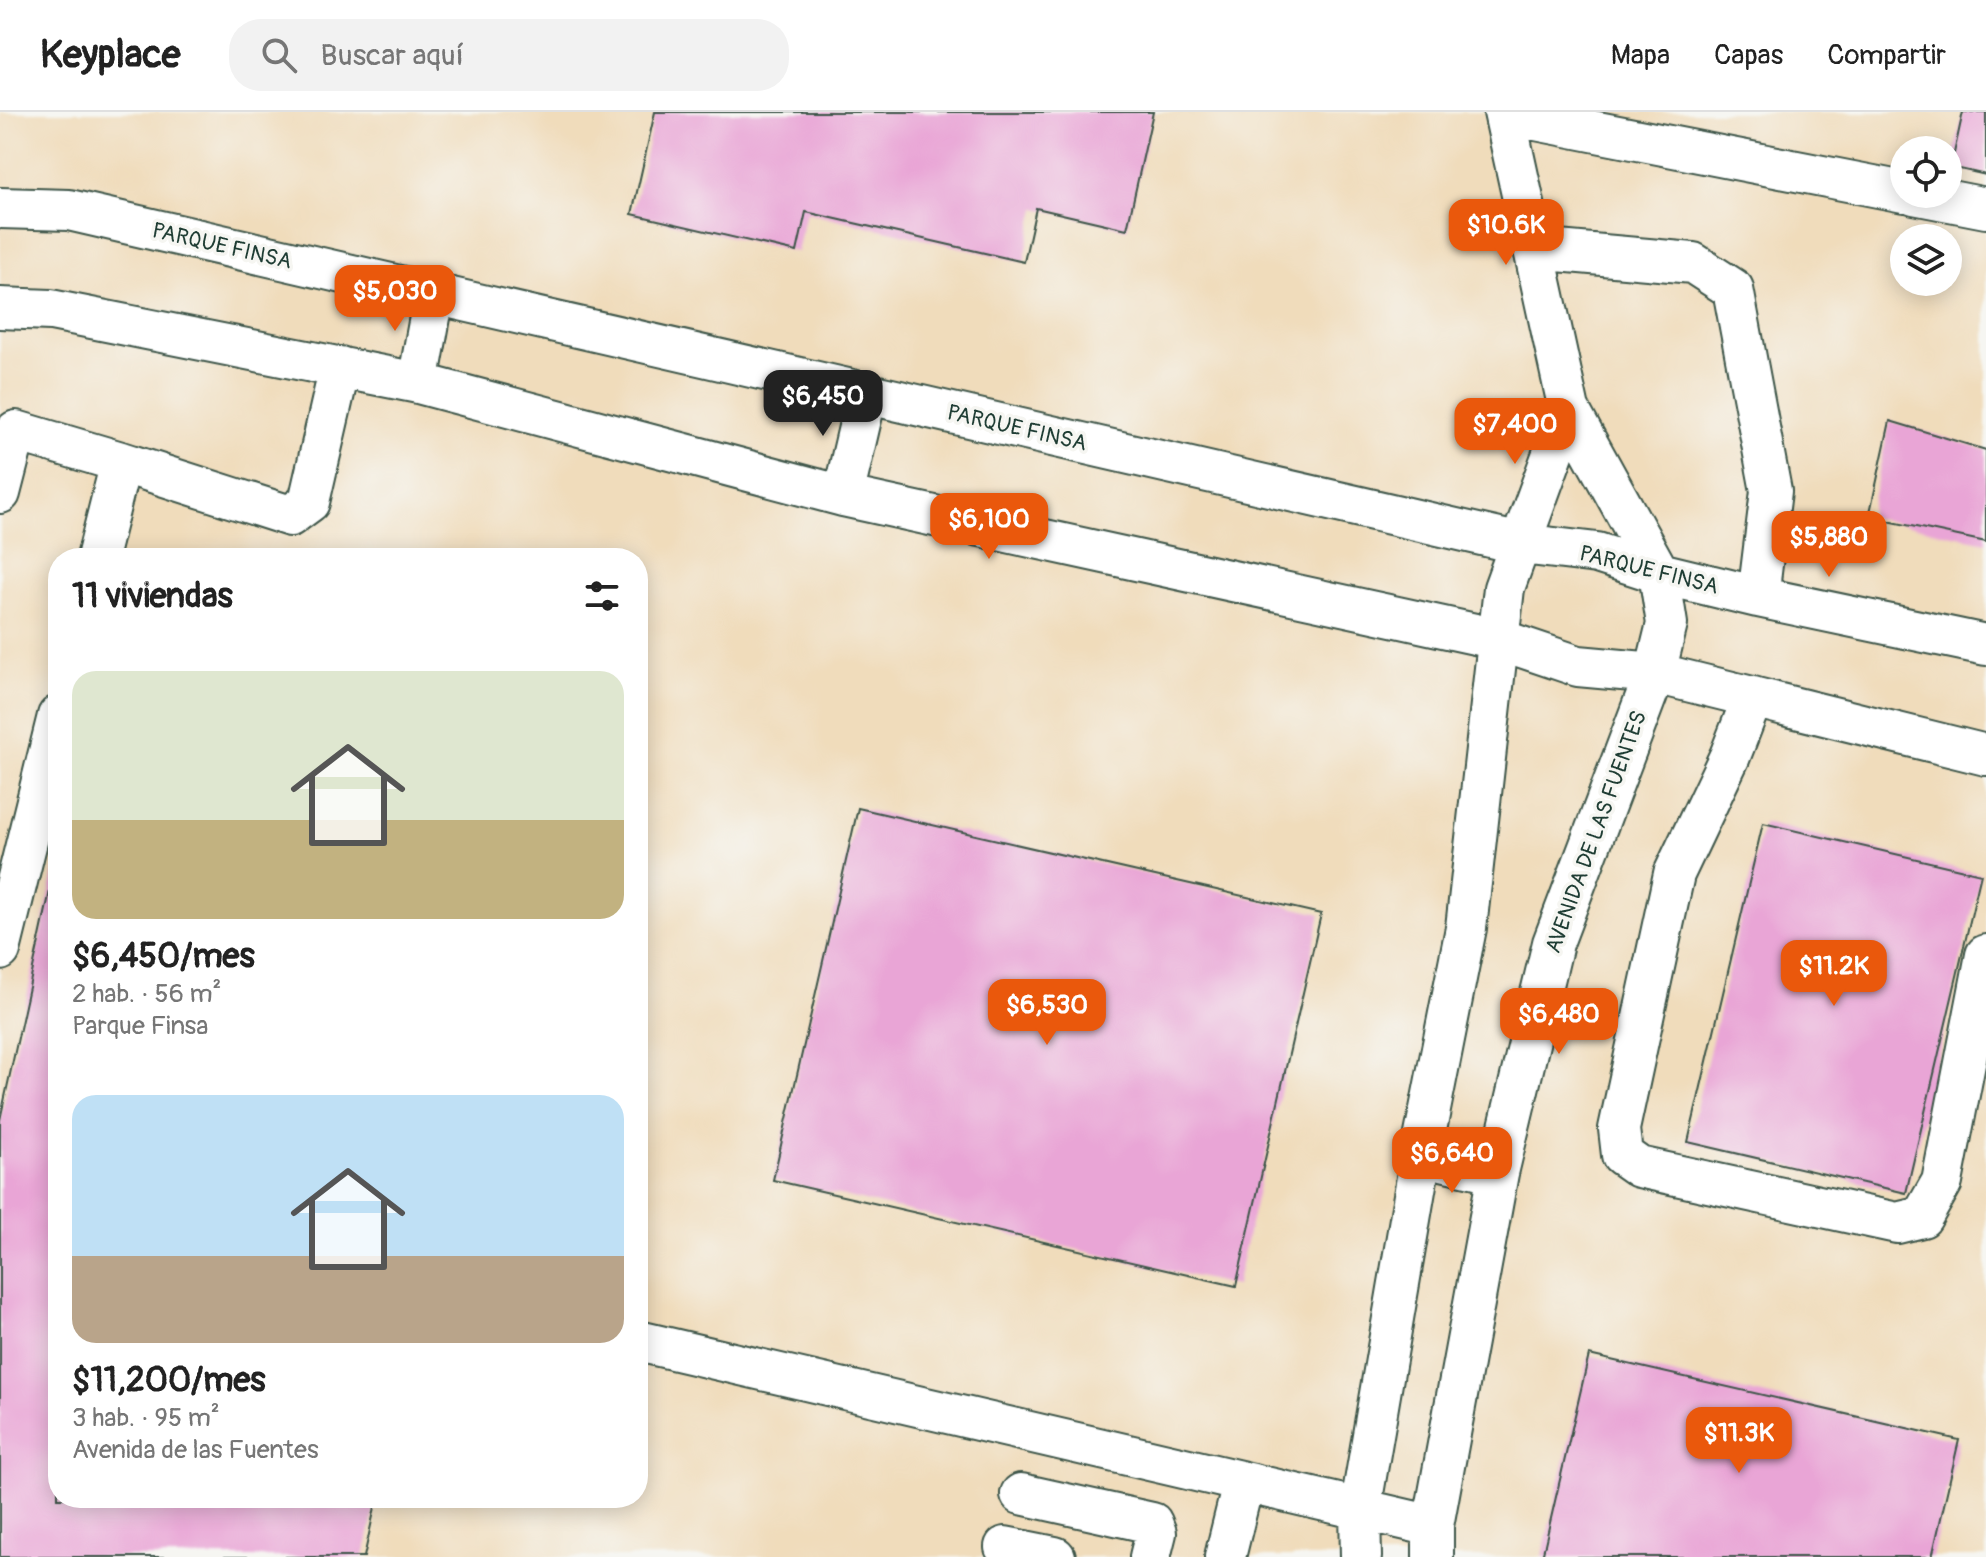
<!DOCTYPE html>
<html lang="es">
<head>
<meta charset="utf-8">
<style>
  :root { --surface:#fff; --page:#f2f2f2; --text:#222; --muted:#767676; --line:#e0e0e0; --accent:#ea580c }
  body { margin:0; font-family:Pangolin,sans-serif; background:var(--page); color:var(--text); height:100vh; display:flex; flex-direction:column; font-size:30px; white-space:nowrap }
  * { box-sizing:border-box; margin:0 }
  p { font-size:26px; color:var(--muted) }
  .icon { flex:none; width:44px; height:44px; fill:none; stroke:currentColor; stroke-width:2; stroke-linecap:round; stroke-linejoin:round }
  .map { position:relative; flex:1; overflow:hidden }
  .sheet { position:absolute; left:48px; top:436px; width:600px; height:960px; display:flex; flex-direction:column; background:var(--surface); border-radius:32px; box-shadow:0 4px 20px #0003 }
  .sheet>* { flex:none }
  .controls { position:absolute; left:1890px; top:24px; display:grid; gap:16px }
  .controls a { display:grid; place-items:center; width:72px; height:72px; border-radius:50%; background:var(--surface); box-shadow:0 4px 20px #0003; font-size:40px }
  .price { position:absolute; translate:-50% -68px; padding:0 18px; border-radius:16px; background:var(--accent); color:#fff; font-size:26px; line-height:52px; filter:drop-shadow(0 2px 4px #0008) }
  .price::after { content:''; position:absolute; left:50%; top:48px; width:24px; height:18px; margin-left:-12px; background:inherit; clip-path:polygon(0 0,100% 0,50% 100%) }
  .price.current { background:#222; color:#fff }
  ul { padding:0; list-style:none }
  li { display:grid; align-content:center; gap:16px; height:424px; padding:0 24px }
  li span { display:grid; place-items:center; height:248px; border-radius:24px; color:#555 }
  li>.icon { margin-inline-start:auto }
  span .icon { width:144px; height:144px; fill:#fffc; stroke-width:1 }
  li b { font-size:34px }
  h2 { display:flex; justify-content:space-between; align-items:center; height:96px; padding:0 24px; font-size:34px }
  header { display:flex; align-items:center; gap:48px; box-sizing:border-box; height:112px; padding:0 40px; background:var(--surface); border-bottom:2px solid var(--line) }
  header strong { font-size:38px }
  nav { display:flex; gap:44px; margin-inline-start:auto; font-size:28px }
  .search { width:560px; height:72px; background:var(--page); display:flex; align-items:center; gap:20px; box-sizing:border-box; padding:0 28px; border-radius:32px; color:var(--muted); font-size:30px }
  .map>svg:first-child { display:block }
  .building { fill:#e9a5d6 }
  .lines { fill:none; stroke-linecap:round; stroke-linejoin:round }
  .minor-casing { stroke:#3e5548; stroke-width:44 }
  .minor { stroke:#fff; stroke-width:40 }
  .labels { text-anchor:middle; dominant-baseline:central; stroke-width:7; stroke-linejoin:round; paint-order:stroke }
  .street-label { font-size:22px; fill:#1f3d34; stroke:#f6f6f2 }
</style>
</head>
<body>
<header>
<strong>Keyplace</strong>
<div class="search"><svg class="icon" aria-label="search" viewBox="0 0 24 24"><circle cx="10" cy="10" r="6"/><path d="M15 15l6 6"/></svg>Buscar aquí</div>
<nav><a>Mapa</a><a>Capas</a><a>Compartir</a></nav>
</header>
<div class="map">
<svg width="1986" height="1445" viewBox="0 0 1986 1445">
  <rect width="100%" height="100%" fill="#f6f6f2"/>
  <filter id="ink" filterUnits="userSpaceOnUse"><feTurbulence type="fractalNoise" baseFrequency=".0125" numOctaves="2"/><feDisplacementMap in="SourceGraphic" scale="16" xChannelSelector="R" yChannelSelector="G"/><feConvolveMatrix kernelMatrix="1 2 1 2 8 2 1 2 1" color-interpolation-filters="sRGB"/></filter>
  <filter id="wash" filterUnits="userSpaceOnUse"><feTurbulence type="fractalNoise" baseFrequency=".006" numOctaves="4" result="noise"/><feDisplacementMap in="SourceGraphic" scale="32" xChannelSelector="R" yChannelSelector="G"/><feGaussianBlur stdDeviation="1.8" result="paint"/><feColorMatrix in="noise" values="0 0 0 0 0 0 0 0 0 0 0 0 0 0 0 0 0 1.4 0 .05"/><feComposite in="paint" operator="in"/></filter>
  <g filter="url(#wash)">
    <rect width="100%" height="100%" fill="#f0dcbb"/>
    <g id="blocks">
      <path class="building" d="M 655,0 L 1153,0 L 1127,117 L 1036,96 L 1024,150 L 806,100 L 797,140 L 632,102 Z
        M 1963,0 L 1986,0 L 1986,63 L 1951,55 Z
        M 1890,309 L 1986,338 L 1986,430 L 1869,405 Z
        M 858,696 L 1321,802 L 1236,1174 L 773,1068 Z
        M 1763,711 L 1981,762 L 1906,1081 L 1688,1030 Z
        M 57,747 L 58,1386 L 377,1386 L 364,1445 L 0,1445 L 0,1008 Z
        M 1589,1243 L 1959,1328 L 1932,1445 L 1542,1445 Z"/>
    </g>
  </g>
  <g filter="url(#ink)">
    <use href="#blocks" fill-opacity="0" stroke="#3e5548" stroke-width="2"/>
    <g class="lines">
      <defs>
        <path id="minor" d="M 1506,7 L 1536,8 L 1904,80
          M 1914,82 L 1986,96
          M 0,96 L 69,98 L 1521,432 L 1597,441 L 1659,461 L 1758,485 L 1986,533
          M 1535,137 L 1693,151 L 1733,177 L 1771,379 L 1758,485
          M 0,196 L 51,198 L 418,271 L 843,384 L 1498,527 L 1578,554 L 1655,561 L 1986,643
          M 418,271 L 434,183
          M 0,381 L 16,319 L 121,350
          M 843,384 L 867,281
          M 97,446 L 121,350 L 290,404 L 309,390 L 340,255
          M 1753,585 L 1730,644 L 1674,762 L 1619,1017 L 1622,1043 L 1639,1055 L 1897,1111 L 1922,1105 L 1942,1070 L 1986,843
          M 0,838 L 58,604
          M 1421,1043 L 1498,1061
          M 638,1229 L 1433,1414
          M 1021,1382 L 1152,1411 L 1156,1421 L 1150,1445
          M 1005,1435 L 1055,1445
          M 1225,1445 L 1243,1372
          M 1361,1445 L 1360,1399 L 1421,1043 L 1466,816 L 1504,476 L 1569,298
          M 1433,1445 L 1433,1414 L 1498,1061 L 1553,831 L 1655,561 L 1667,512 L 1659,461 L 1569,298 L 1504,0"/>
      </defs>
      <use href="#minor" class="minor-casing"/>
      <use href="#minor" class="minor"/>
    </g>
  </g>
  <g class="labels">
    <g class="street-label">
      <text transform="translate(222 134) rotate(13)">PARQUE FINSA</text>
      <text transform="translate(1017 316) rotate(13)">PARQUE FINSA</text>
      <text transform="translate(1649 458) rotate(14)">PARQUE FINSA</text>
      <text transform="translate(1596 720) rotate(-70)">AVENIDA DE LAS FUENTES</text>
    </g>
  </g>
</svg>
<div class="controls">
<a><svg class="icon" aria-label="locate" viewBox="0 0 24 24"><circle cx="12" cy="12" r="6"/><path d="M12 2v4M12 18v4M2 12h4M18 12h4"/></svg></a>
<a><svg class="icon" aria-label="layers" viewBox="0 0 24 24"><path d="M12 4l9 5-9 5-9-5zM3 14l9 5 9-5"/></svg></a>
</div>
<b class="price" style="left:1506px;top:155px">$10.6K</b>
<b class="price" style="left:395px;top:221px">$5,030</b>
<b class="price current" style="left:823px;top:326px">$6,450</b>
<b class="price" style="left:1515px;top:354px">$7,400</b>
<b class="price" style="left:989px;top:449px">$6,100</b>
<b class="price" style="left:1829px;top:467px">$5,880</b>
<b class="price" style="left:1834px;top:896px">$11.2K</b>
<b class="price" style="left:1047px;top:935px">$6,530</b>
<b class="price" style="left:1559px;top:944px">$6,480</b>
<b class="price" style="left:1452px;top:1083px">$6,640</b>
<b class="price" style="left:1739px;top:1363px">$11.3K</b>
<section class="sheet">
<h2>11 viviendas<svg class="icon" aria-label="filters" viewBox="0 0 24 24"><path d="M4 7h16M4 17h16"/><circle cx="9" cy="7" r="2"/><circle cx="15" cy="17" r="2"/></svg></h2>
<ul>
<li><span style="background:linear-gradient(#dfe7d0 60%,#c2b280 0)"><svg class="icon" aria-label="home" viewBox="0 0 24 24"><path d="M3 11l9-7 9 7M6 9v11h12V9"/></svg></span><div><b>$6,450/mes</b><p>2 hab. · 56 m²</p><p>Parque Finsa</p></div></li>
<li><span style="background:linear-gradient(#bfe0f5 65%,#b9a48a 0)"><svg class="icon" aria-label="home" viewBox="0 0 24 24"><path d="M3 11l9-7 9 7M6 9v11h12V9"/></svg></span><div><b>$11,200/mes</b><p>3 hab. · 95 m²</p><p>Avenida de las Fuentes</p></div></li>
</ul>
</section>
</div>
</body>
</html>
